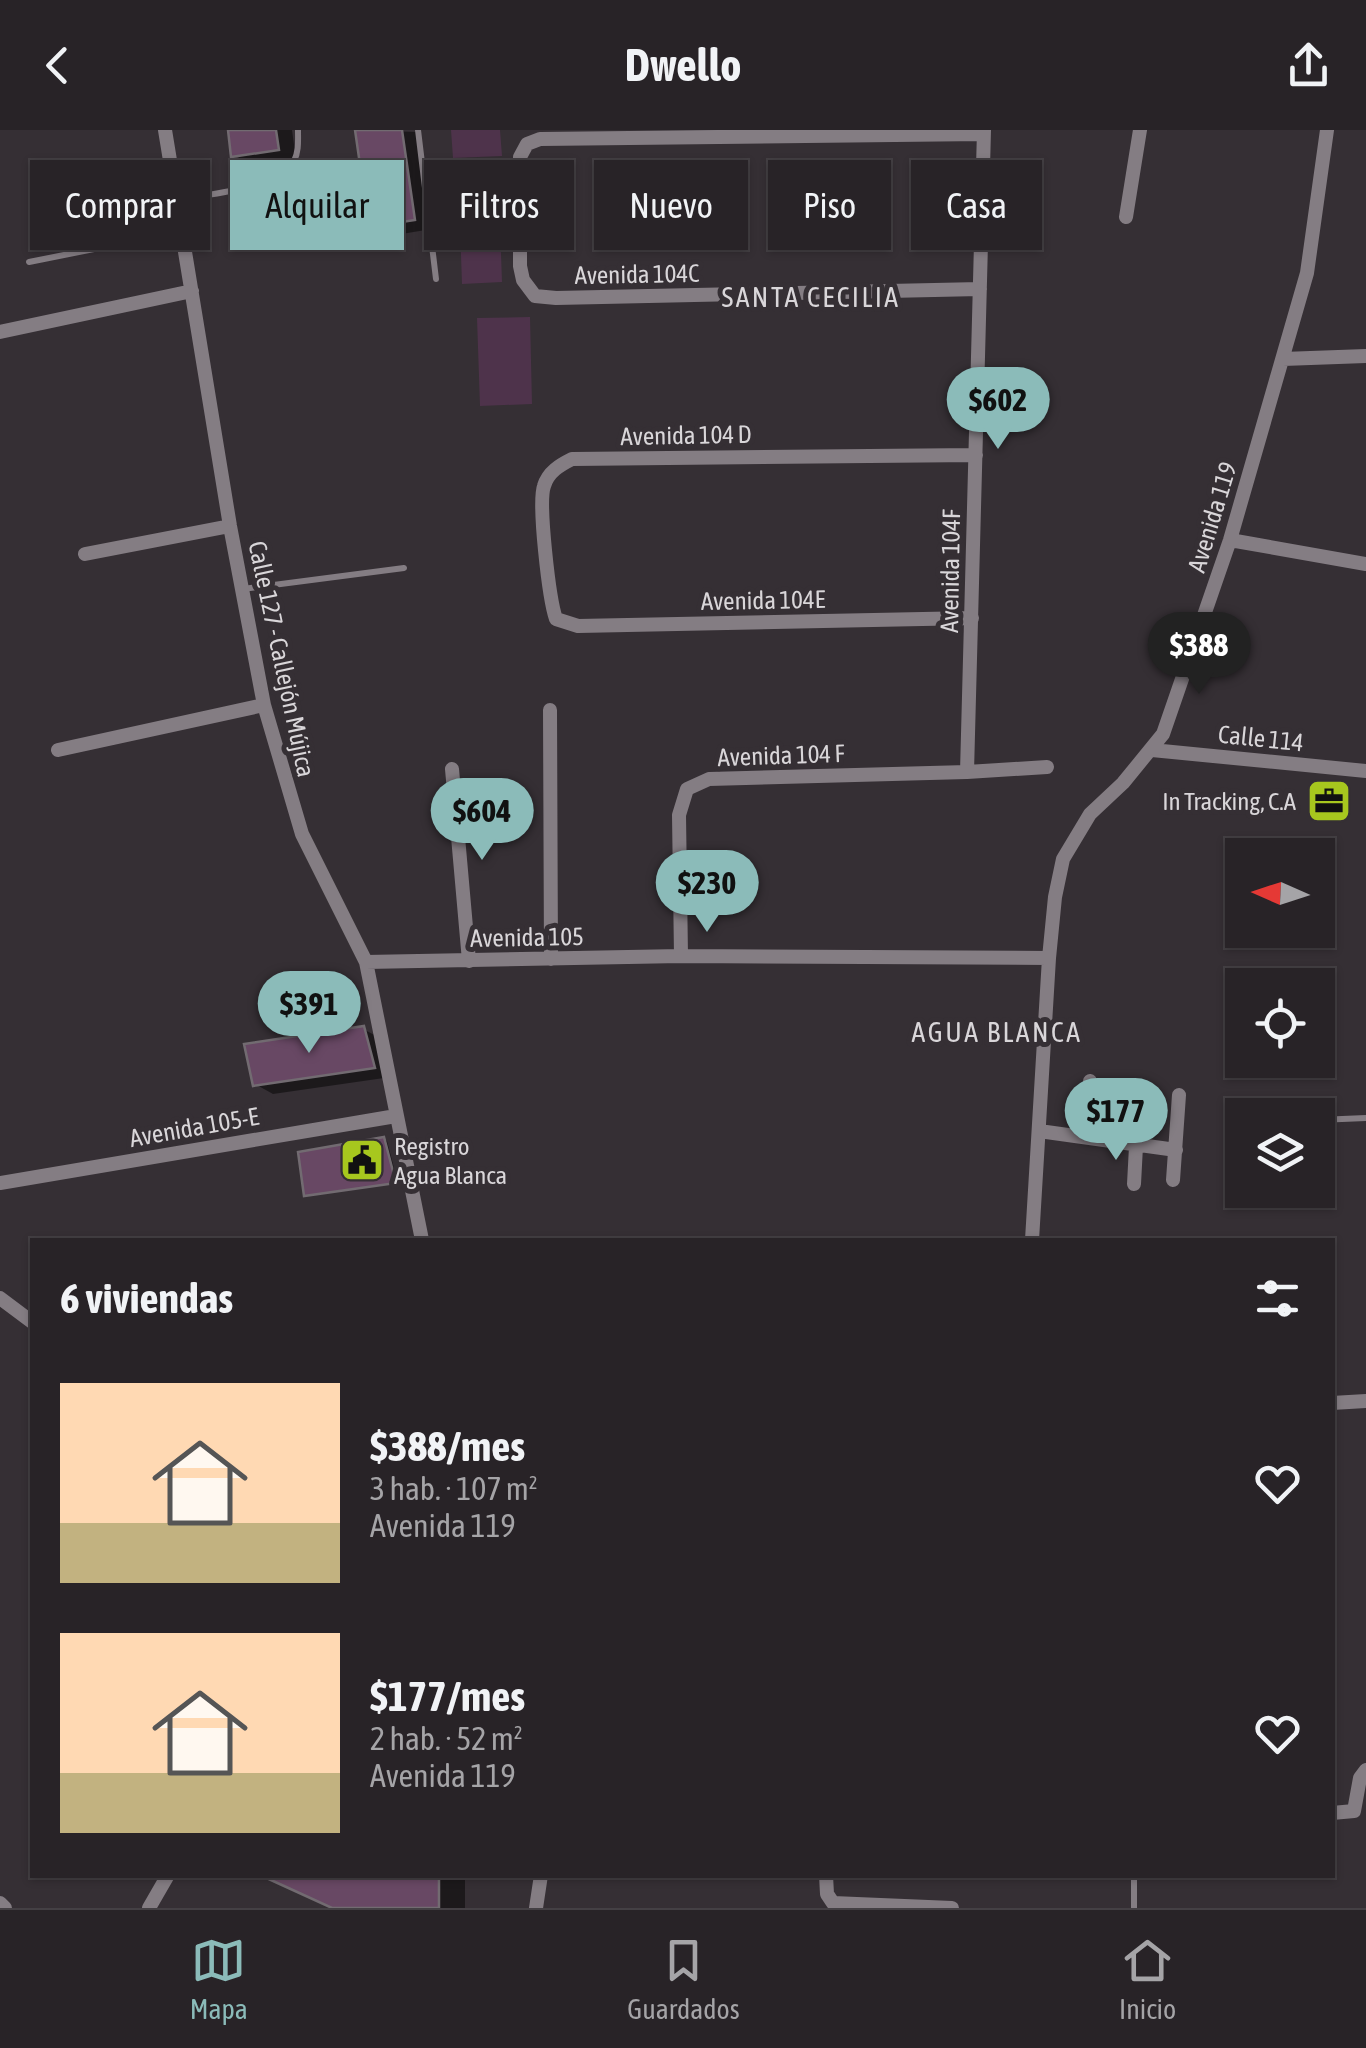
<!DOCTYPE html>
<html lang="es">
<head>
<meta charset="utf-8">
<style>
  :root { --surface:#282327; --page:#342f33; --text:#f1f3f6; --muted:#a5a4a7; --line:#444044; --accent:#8bbbb9 }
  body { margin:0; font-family:"Asap Condensed",sans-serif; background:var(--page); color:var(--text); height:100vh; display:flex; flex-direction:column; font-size:38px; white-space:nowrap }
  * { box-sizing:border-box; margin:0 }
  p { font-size:32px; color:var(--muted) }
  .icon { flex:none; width:55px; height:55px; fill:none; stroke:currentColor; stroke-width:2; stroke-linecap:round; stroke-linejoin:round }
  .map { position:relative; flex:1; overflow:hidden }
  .panel { position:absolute; left:30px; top:1108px; width:1305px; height:640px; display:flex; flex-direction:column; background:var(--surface); border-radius:0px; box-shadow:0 2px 8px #0004,0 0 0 2px var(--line) }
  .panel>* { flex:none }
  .banner { position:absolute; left:30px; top:30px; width:1308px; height:90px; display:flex; gap:20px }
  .needle { width:65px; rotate:273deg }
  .fabs { position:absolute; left:1225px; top:708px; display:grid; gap:20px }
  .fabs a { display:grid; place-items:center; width:110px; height:110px; border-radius:0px; background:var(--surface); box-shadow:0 2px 8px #0004,0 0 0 2px var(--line); font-size:50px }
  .price { position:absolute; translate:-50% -85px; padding:0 22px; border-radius:35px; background:var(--accent); color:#111; font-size:32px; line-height:65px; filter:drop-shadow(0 2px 5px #0008) }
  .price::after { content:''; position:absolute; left:50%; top:60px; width:30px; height:22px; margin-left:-15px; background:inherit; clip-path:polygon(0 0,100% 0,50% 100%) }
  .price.selected { background:#222; color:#fff }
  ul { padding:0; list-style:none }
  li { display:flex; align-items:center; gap:30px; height:250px; padding:0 30px }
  li span { display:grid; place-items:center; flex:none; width:280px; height:200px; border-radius:0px; color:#555 }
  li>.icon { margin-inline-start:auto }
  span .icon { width:120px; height:120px; fill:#fffc; stroke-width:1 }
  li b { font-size:42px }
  h2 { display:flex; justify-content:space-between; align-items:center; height:120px; padding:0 30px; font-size:42px }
  .pill { padding:0 35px; border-radius:0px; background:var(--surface); box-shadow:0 2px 8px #0004,0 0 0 2px var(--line); font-size:35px; line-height:90px }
  .pill.selected { background:var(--accent); color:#111 }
  header { display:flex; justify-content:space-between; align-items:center; height:130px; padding:0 30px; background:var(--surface); font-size:45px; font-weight:700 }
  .tabs { display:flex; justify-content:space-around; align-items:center; height:140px; border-top:2px solid var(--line); background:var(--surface); font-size:28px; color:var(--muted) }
  .tabs a { display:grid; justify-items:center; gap:5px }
  .tabs .selected { color:var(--accent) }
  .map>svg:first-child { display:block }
  .green { fill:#4e334b }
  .shadow { fill:#0007 }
  .building { fill:#684864; stroke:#726b71; stroke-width:2.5 }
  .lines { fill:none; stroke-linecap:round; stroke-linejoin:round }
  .service { stroke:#847d83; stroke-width:6 }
  .minor { stroke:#847d83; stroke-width:14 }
  .labels { text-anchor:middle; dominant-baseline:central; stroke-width:10; stroke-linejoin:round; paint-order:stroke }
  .street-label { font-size:25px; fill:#d9d6d9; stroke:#352f34 }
  .poi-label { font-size:25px; fill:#d9d6d9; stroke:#352f34; text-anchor:end }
  .neighbourhood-label { font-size:28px; letter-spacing:2.5px; fill:#d9d6d9; stroke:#352f34 }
</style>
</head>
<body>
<header><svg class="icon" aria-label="back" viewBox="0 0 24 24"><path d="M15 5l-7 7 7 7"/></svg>Dwello<svg class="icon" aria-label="share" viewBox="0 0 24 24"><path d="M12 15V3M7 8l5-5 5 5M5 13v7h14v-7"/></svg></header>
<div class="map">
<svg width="1366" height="1778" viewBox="0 0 1366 1778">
  <rect width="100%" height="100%" fill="#352f34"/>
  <path class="green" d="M 451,0 L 500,0 L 502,26 L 453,28 Z
    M 498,38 L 502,152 L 462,154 L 458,40 Z
    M 530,187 L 532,274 L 480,276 L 477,188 Z"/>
  <path class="shadow" d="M 230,0 L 292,0 L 296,29 L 251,35 L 234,25 Z
    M 358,0 L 418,2 L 432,99 L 389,106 L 371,95 Z
    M 363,899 L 382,909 L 391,947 L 273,964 L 255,954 Z
    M 384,1009 L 387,1011 L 398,1053 L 306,1064 Z
    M 259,1745 L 465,1745 L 465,1778 L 331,1778 Z"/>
  <path class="building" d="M 228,0 L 276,0 L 279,20 L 231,27 Z
    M 355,0 L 402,0 L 415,90 L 369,97 Z
    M 364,896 L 375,938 L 253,956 L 244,914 Z
    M 384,1007 L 396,1053 L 304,1066 L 298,1022 Z
    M 260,1745 L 439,1745 L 439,1778 L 332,1778 Z"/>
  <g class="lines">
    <path class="service" d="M 418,0 L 436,149
      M 178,70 C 207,64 280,59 294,31 C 299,21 298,11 298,0
      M 29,132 L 94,119 L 94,66 L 100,57 L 171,44
      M 243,459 L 404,438
      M 1318,990 L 1366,988
      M 377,1745 L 388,1745
      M 1134,1778 L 1134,1745"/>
    <path class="minor" d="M 165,0 L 230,396 L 264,575 L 302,704 L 366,832 L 422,1110
      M 1126,87 L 1140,0
      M 980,159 L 556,168 L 535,166 L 523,150 L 520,136 L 520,27 L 527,14 L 540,9 L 983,4
      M 0,202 L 192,161
      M 1283,229 L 1366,226
      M 1230,410 L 1366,434
      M 85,424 L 230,396
      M 972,488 L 578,496 L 556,489 C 549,469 538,373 544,356 C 548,342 560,335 572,329 L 976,325
      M 550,580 L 551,829
      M 58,620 L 264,575
      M 1152,620 L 1366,641
      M 452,639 L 469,831
      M 967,642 L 984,0
      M 681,826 L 679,685 L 687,659 L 709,649 L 967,642 L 1047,637
      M 366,832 L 681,826 L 1049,828
      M 1039,1001 L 1176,1020
      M 1085,1007 L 1090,951
      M 1173,1050 L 1179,965
      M 0,1053 L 396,986
      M 1134,1054 L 1139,960
      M 1032,1110 L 1049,828 L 1055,767 L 1063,729 L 1090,684 L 1123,653 L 1163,604 L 1230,410 L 1307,143 L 1327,0
      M 0,1168 L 32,1192
      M 1332,1273 L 1366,1271
      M 1332,1683 L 1354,1681 L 1360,1648 L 1366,1640
      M 826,1745 L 827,1764 L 833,1773 L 952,1778
      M 0,1773 L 5,1778
      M 149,1778 L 168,1745
      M 536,1778 L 541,1745"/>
  </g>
  <defs>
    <symbol id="office-square" viewBox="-11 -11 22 22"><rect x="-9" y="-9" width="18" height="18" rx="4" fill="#a7c71e" stroke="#352f34"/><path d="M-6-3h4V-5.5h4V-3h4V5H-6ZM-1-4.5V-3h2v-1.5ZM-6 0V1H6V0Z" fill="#111"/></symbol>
    <symbol id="civic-square" viewBox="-11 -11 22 22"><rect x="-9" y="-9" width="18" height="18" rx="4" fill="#a7c71e" stroke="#352f34"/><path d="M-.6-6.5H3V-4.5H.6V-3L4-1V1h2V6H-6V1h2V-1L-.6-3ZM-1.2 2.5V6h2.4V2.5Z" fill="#111"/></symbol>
  </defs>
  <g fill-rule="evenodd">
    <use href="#office-square" x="1304" y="646" width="50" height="50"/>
    <use href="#civic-square" x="337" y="1005" width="50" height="50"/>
  </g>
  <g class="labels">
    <g class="street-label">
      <text transform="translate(637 144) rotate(-1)">Avenida 104C</text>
      <text transform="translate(686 305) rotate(-1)">Avenida 104 D</text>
      <text transform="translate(1212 387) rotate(-73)">Avenida 119</text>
      <text transform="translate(950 441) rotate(-89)">Avenida 104F</text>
      <text transform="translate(763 470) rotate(-1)">Avenida 104E</text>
      <text transform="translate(282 529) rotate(78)">Calle 127 - Callejón Mújica</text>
      <text transform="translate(1261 608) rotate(6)">Calle 114</text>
      <text transform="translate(781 625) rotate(-2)">Avenida 104 F</text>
      <text transform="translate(527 807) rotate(-1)">Avenida 105</text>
      <text transform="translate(194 997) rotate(-10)">Avenida 105-E</text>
    </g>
    <g class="poi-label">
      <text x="1296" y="671">In Tracking, C.A</text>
      <text x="394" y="1016" text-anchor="start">Registro<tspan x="394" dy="29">Agua Blanca</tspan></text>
    </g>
    <g class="neighbourhood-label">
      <text x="811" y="167">SANTA CECILIA</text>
      <text x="997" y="902">AGUA BLANCA</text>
    </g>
  </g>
</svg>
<div class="fabs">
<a><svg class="needle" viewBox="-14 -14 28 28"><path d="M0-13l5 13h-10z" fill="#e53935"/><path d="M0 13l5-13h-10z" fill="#a5a4a7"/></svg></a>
<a><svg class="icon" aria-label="locate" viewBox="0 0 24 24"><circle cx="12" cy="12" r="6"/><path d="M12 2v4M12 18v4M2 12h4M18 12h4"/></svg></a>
<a><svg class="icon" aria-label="layers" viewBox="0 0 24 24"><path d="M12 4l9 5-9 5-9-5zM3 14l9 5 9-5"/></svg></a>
</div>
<b class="price" style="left:998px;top:322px">$602</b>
<b class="price selected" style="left:1199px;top:567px">$388</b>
<b class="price" style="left:482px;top:733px">$604</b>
<b class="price" style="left:707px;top:805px">$230</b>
<b class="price" style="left:309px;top:926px">$391</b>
<b class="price" style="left:1116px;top:1033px">$177</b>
<div class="banner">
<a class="pill">Comprar</a>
<a class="pill selected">Alquilar</a>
<a class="pill">Filtros</a>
<a class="pill">Nuevo</a>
<a class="pill">Piso</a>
<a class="pill">Casa</a>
</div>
<section class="panel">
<h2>6 viviendas<svg class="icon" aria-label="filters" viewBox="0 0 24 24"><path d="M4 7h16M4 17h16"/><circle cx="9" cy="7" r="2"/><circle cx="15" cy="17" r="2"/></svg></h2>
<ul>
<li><span style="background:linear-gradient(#ffd9b3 70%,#c2b280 0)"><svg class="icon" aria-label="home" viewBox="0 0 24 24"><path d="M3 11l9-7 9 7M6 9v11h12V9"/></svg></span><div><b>$388/mes</b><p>3 hab. · 107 m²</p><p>Avenida 119</p></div><svg class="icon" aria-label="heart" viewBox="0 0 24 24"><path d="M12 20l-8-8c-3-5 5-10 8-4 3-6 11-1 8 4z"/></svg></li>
<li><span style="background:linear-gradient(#ffd9b3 70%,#c2b280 0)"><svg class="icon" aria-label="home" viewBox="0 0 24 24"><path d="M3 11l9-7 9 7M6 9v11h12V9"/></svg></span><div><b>$177/mes</b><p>2 hab. · 52 m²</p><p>Avenida 119</p></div><svg class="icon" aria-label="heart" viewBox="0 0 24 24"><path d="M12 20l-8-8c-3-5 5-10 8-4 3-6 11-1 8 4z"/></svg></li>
</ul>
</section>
</div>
<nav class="tabs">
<a class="selected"><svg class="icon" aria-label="map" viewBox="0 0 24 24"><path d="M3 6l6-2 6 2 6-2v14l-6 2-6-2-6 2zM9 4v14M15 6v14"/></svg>Mapa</a>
<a><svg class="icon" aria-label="saved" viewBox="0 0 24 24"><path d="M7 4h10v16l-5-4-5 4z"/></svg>Guardados</a>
<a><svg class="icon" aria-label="home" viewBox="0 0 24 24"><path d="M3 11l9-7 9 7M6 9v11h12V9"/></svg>Inicio</a>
</nav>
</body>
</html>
